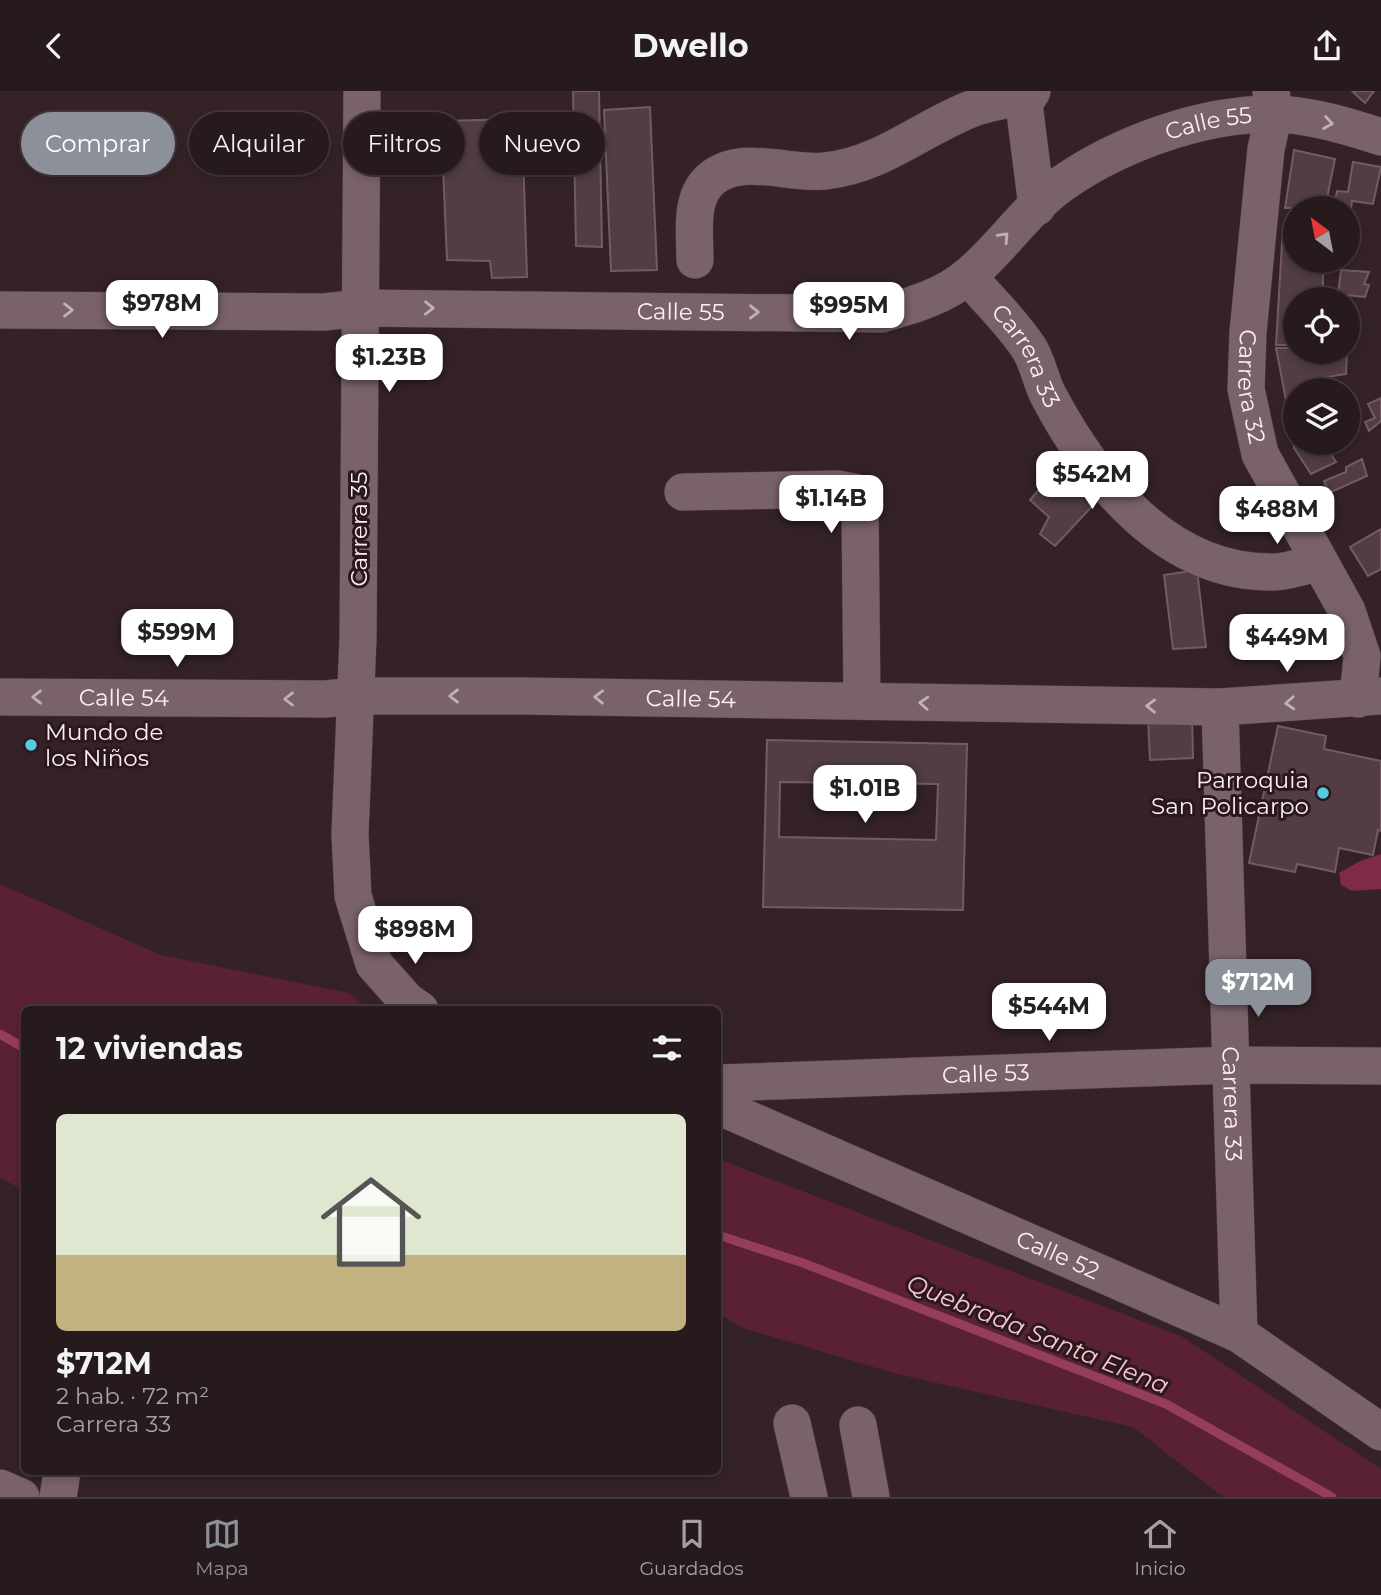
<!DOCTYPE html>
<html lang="es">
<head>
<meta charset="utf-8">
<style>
  :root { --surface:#271a1d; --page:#33272a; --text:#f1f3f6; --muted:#a4a1a4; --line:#43383b; --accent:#8c9099 }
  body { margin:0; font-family:Montserrat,sans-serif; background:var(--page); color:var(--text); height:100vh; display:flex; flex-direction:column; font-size:26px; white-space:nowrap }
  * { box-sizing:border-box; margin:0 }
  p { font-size:23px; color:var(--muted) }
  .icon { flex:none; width:38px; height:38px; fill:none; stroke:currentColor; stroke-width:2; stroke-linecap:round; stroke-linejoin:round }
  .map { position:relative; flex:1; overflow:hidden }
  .sheet { position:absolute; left:21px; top:915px; width:700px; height:469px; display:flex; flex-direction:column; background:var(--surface); border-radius:10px; box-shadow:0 4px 10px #0003,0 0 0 2px var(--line) }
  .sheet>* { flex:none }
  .banner { position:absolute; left:21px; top:21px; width:700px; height:63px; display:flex; gap:14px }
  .needle { width:46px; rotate:328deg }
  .buttons { position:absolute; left:1283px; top:105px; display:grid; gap:14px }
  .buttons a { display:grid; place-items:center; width:77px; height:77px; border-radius:50%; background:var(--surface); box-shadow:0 4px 10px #0003,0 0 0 2px var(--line); font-size:35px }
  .price { position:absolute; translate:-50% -60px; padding:0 16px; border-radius:14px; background:#fff; color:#222; font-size:23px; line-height:46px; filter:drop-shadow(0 2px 4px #0008) }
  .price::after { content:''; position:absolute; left:50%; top:42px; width:21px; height:16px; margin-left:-10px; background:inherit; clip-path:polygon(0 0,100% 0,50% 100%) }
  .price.active { background:var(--accent); color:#fff }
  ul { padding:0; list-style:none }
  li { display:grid; align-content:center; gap:14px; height:371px; padding:0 35px }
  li+li { border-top:2px solid var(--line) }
  li span { display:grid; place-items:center; height:217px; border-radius:10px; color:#555 }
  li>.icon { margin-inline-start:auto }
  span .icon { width:126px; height:126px; fill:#fffc; stroke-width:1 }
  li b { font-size:30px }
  h2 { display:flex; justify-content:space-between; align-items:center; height:84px; padding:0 35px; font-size:30px }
  .tag { padding:0 24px; border-radius:32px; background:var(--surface); box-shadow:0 4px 10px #0003,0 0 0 2px var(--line); font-size:24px; line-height:63px }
  .tag.active { background:var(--accent); color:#fff }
  header { display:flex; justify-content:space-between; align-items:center; height:91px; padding:0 35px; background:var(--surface); font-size:32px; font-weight:700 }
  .dock { display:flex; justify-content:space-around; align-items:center; height:98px; border-top:2px solid var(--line); background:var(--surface); font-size:19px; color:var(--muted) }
  .dock a { display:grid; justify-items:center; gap:4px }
  .dock .active { color:var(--accent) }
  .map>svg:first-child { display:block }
  .green { fill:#5a2134 }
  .forest { fill:#7f2b48 }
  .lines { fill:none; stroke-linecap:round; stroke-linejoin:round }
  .stream { stroke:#943e5a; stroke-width:9 }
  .building { fill:#513d42; stroke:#725c62; stroke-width:2; fill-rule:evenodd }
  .minor-casing { stroke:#4c3d42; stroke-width:38 }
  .minor { stroke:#796368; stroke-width:37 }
  .oneway { stroke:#c1b0b4 }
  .poi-dot { fill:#55cae0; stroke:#2a181d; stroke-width:2.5 }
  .labels { text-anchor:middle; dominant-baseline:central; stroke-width:6; stroke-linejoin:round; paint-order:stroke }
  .street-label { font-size:23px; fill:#fceff2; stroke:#2a181d }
  .poi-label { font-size:23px; fill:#fceff2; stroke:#2a181d; text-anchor:start }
  .water-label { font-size:24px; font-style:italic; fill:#f9c7d3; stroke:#2a181d }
</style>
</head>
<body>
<header><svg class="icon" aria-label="back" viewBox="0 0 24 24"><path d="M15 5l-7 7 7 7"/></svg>Dwello<svg class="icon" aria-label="share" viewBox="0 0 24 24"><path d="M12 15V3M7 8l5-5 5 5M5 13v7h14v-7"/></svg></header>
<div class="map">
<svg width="1381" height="1406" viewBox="0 0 1381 1406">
  <rect width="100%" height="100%" fill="#342227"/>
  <path class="green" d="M 0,793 L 161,864 L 349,902 L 369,919 L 24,919 L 24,1100 L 0,1086 Z
    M 718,1068 L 1181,1245 L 1381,1378 L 1381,1406 L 1223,1406 L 1133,1336 L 897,1283 L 743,1237 L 718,1222 Z"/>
  <path class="forest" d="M 1381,763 L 1381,798 L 1352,800 L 1341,794 L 1339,782 L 1360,770 Z"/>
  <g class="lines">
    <path class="stream" d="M 0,943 L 24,957
      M 718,1144 L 803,1172 L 1166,1313 L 1332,1406"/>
  </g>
  <path class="building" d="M 573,0 L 599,0 L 602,156 L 576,155 Z
    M 1352,0 L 1374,0 L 1365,12 Z
    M 650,16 L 657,179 L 611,180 L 604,19 Z
    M 522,28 L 527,186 L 492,187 L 490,170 L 447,169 L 441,30 Z
    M 1294,59 L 1335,68 L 1327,107 L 1321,106 L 1318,117 L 1285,117 Z
    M 1353,71 L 1381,76 L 1373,113 L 1352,110 L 1351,118 L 1334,115 L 1337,100 L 1348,101 Z
    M 1292,129 L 1295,129 L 1295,170 L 1342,170 L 1341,174 L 1323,172 L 1323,208 L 1295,208 L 1295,254 L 1276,254 L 1283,135 L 1290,137 Z
    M 1341,179 L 1369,181 L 1364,193 L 1369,194 L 1365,206 L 1338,203 Z
    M 1276,257 L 1295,257 L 1295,261 L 1347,261 L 1346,283 L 1315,288 L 1318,299 L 1295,299 L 1295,319 L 1288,320 Z
    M 1381,307 L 1381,330 L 1369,340 L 1365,331 L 1375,327 L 1368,313 Z
    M 1295,319 L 1295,352 L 1336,352 L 1341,358 L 1331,363 L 1336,371 L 1311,383 L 1294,357 L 1288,320 Z
    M 1362,368 L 1367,385 L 1329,402 L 1324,390 L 1346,381 L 1346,376 Z
    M 1064,370 L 1081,386 L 1071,396 L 1096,411 L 1055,455 L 1040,443 L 1049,426 L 1030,409 Z
    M 1381,438 L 1381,478 L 1368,485 L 1350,456 Z
    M 1197,479 L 1206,556 L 1173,558 L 1164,484 Z
    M 1192,625 L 1193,667 L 1150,669 L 1148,627 Z
    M 1278,635 L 1326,645 L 1324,658 L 1381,670 L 1381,740 L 1378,739 L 1373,764 L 1339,757 L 1335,781 L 1297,773 L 1295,781 L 1249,772 Z
    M 767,649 L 967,653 L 963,819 L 763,816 ZM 780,691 L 938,693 L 936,749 L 779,746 Z"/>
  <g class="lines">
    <defs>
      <g id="minor">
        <path d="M 362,0 L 358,547 L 350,743 L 353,805 L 374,873 L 407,910 L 420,919"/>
        <path d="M 1032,0 L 1024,13 L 1037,116"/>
        <path id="s1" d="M 1271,0 L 1274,23 L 1266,58 L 1248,241 L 1246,298 L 1260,363 L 1347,520 L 1362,565 L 1358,608"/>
        <path d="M 695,169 C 695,142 689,107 711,88 C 743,62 788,84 825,80 C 880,75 922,37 971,18 C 989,11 1010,9 1028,4"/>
        <path id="s2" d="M 968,185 C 988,209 1014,233 1030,259 C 1038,273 1041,290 1048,304 C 1093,389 1166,482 1272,481 C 1287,481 1304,475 1319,471"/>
        <path id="s3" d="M 0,219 L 324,221 L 360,217 L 882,223 C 913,214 943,206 968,185 C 1002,157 1026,118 1063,92 C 1121,52 1202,23 1272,23 C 1308,23 1347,35 1381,46"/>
        <path d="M 683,401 L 837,398 L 854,401 L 860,417 L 862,609"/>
        <path id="s4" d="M 0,606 L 325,608 L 357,605 L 522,605 L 1220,616 L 1381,605"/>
        <path id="s5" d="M 1220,616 L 1239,1243"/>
        <path id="s6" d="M 718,992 L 1232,974 L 1381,975"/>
        <path id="s7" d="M 718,1015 L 1239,1243 L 1381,1341"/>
        <path d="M 792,1332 L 809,1406"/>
        <path d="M 858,1334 L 871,1406"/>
        <path d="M 0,1397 L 21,1406"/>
        <path d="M 58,1406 L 62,1381"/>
      </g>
    </defs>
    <use href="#minor" class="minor-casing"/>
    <use href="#minor" class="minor"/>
  </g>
  <defs><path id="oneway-chevron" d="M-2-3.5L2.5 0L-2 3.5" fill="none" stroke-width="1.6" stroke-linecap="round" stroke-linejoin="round" transform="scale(1.75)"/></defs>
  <g class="oneway">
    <use href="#oneway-chevron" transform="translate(1328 32) rotate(9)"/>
    <use href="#oneway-chevron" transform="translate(1004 146) rotate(-47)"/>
    <use href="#oneway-chevron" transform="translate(429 217) rotate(1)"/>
    <use href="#oneway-chevron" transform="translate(68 219)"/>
    <use href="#oneway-chevron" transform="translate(754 221) rotate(1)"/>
    <use href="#oneway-chevron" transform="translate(454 605) rotate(180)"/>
    <use href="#oneway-chevron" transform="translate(37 606) rotate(-180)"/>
    <use href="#oneway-chevron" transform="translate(599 606) rotate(-179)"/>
    <use href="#oneway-chevron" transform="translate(289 608) rotate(-180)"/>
    <use href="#oneway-chevron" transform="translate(924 612) rotate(-177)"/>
    <use href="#oneway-chevron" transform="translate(1290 612) rotate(177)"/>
    <use href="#oneway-chevron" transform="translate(1151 615) rotate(-179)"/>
  </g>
  <g class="poi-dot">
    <circle cx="31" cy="654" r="7"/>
    <circle cx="1323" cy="702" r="7"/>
  </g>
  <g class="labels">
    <g class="street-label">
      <text stroke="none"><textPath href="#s3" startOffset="1269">Calle 55</textPath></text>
      <text stroke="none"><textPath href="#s3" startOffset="681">Calle 55</textPath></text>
      <text stroke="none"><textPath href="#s2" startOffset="100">Carrera 33</textPath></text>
      <text stroke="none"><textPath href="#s1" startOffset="298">Carrera 32</textPath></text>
      <text transform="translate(359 438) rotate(-90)">Carrera 35</text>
      <text stroke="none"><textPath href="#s4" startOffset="124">Calle 54</textPath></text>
      <text stroke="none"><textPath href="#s4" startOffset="691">Calle 54</textPath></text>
      <text stroke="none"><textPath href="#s6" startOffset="268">Calle 53</textPath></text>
      <text stroke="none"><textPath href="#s5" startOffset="397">Carrera 33</textPath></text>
      <text stroke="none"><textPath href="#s7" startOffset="371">Calle 52</textPath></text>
    </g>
    <g class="poi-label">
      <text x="45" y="641">Mundo de<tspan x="45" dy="26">los Niños</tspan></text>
      <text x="1309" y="689" text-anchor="end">Parroquia<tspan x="1309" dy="26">San Policarpo</tspan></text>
    </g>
    <g class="water-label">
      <text transform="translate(1038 1243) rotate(22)">Quebrada Santa Elena</text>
    </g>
  </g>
</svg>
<div class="buttons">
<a><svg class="needle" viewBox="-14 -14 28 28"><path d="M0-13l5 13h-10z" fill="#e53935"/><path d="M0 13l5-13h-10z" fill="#a4a1a4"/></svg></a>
<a><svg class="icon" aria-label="locate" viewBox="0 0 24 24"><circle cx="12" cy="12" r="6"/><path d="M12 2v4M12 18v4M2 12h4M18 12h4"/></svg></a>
<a><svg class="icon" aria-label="layers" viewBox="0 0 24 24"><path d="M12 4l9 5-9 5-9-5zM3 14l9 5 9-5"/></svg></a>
</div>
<b class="price" style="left:162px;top:249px">$978M</b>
<b class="price" style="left:849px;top:251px">$995M</b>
<b class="price" style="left:389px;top:303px">$1.23B</b>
<b class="price" style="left:1092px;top:420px">$542M</b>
<b class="price" style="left:831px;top:444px">$1.14B</b>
<b class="price" style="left:1277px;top:455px">$488M</b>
<b class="price" style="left:177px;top:578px">$599M</b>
<b class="price" style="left:1287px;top:583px">$449M</b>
<b class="price" style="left:865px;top:734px">$1.01B</b>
<b class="price" style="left:415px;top:875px">$898M</b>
<b class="price active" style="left:1258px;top:928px">$712M</b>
<b class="price" style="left:1049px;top:952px">$544M</b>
<div class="banner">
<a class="tag active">Comprar</a>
<a class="tag">Alquilar</a>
<a class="tag">Filtros</a>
<a class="tag">Nuevo</a>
</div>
<section class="sheet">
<h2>12 viviendas<svg class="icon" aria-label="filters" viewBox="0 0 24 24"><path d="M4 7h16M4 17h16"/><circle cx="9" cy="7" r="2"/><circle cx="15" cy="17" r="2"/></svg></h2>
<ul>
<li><span style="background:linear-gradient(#dfe7d0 65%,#c2b280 0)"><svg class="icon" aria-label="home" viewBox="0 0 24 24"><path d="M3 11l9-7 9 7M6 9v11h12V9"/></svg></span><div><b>$712M</b><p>2 hab. · 72 m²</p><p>Carrera 33</p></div></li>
</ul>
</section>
</div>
<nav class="dock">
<a class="active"><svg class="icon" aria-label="map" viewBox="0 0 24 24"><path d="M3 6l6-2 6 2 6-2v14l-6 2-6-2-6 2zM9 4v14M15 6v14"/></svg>Mapa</a>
<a><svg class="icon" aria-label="saved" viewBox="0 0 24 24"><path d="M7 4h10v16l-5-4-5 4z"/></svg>Guardados</a>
<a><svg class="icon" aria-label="home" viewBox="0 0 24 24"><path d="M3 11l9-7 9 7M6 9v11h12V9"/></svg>Inicio</a>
</nav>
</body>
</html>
